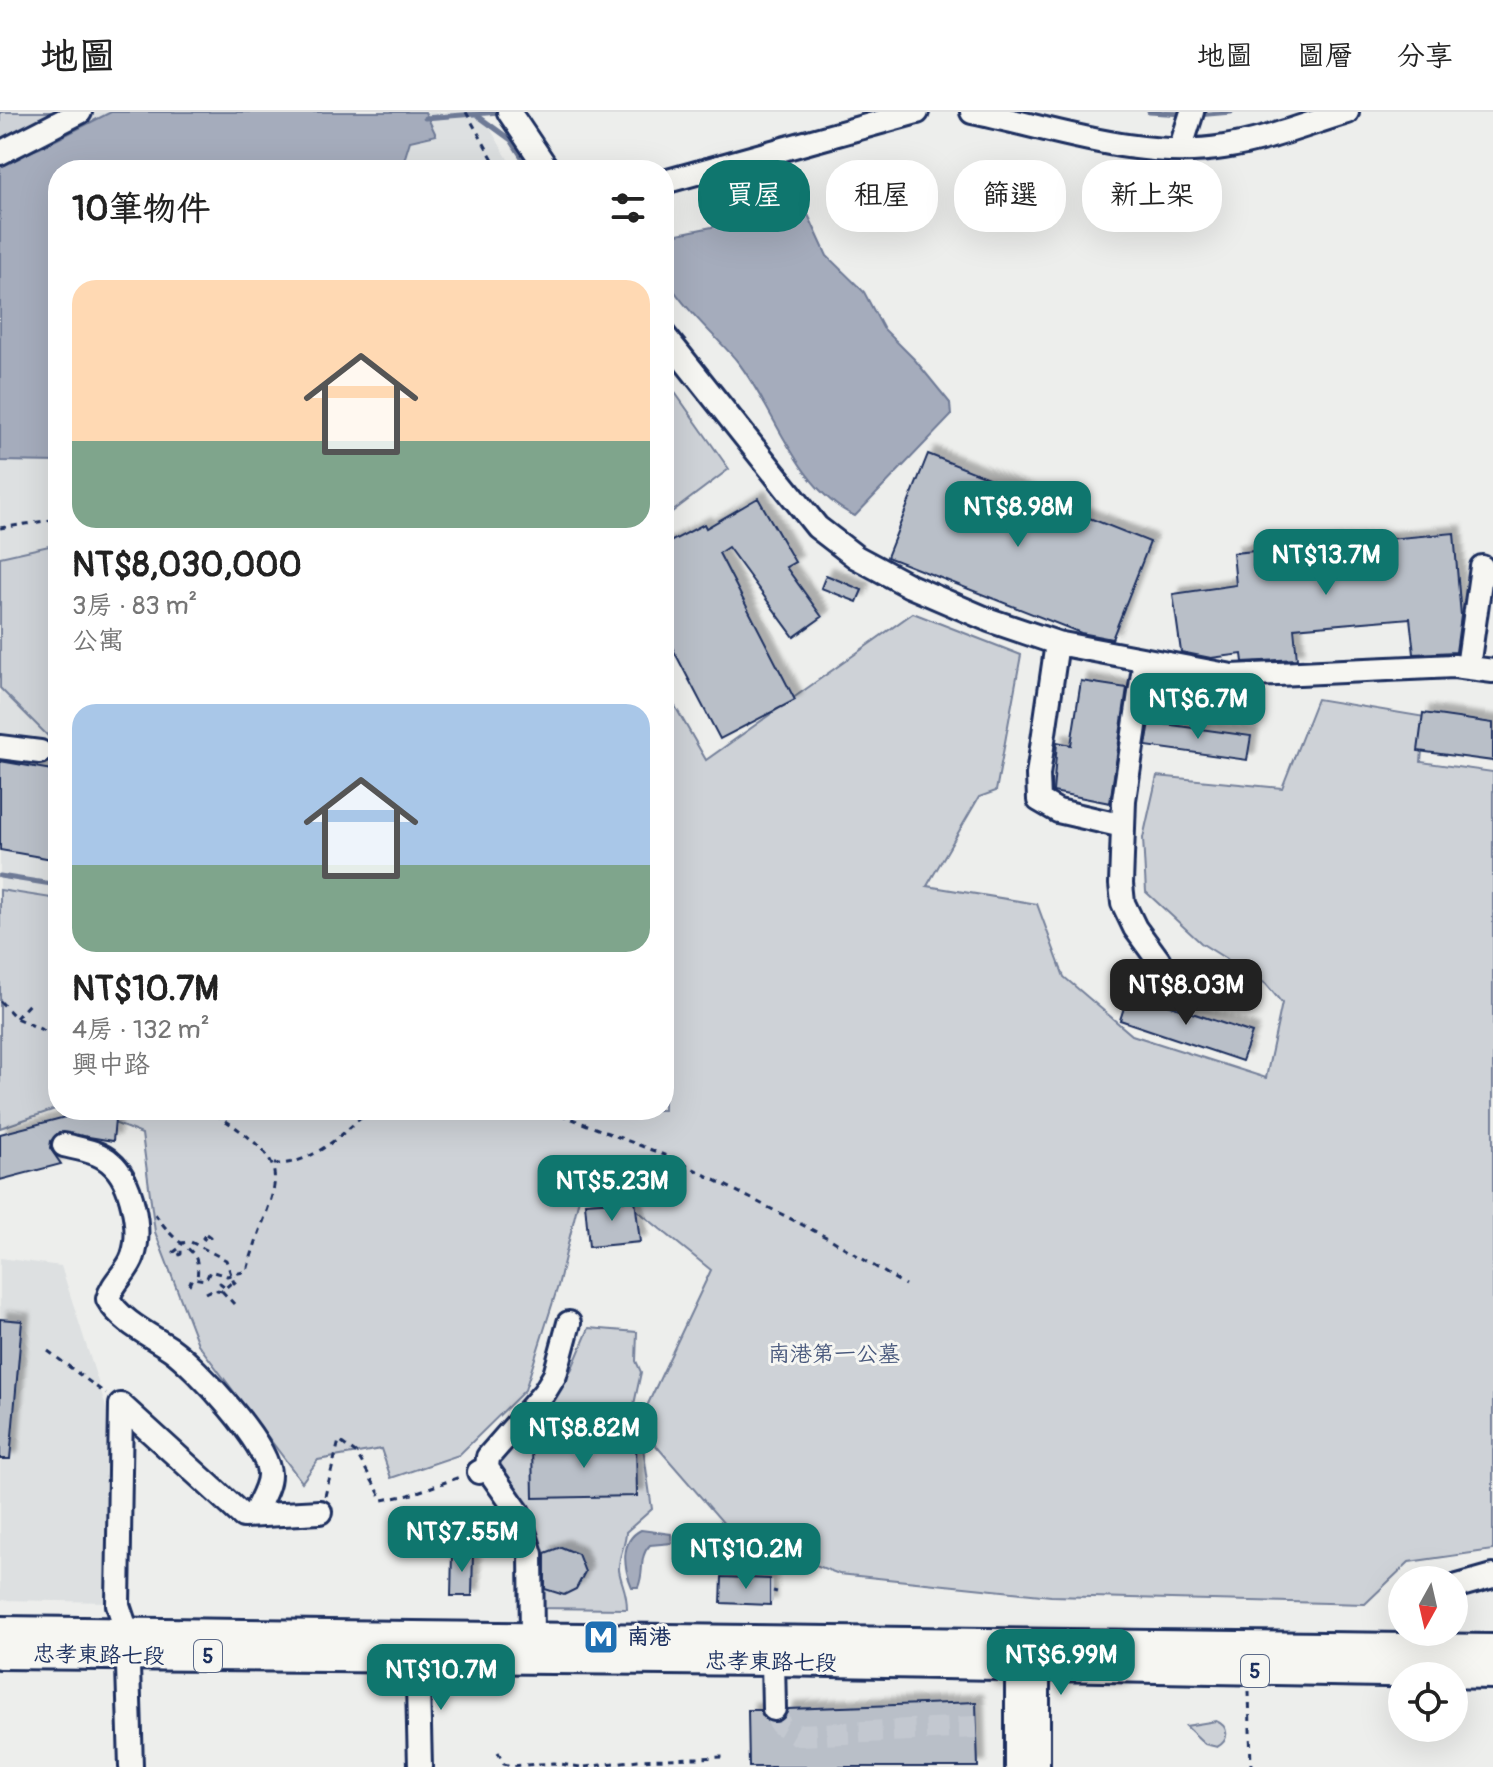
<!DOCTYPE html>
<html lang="zh-TW">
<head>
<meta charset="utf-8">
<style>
  :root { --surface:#fff; --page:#f6f6f6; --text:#222; --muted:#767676; --line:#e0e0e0; --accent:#0f766e }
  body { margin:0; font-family:Pangolin,"LXGW WenKai TC",sans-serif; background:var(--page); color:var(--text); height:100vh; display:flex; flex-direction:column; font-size:30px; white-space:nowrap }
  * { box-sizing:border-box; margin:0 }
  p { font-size:26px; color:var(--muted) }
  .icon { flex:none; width:44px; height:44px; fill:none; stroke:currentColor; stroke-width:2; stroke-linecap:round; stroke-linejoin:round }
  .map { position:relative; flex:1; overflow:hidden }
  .panel { position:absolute; left:48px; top:48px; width:626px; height:960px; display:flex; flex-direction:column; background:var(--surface); border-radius:32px; box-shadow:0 8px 32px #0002 }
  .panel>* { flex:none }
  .hud { position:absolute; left:698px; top:48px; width:674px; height:72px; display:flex; gap:16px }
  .needle { width:52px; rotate:188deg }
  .tools { position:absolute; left:1388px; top:1454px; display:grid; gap:16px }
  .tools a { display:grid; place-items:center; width:80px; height:80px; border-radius:50%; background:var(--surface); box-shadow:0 8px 32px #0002; font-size:40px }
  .price { position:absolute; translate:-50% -68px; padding:0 18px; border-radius:16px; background:var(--accent); color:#fff; font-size:26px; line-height:52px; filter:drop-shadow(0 2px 4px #0008) }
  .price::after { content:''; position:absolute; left:50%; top:48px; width:24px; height:18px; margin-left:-12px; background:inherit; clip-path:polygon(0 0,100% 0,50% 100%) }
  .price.current { background:#222; color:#fff }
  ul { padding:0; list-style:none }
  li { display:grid; align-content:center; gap:16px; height:424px; padding:0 24px }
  li span { display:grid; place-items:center; height:248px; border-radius:24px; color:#555 }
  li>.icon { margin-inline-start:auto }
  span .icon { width:144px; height:144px; fill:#fffc; stroke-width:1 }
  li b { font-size:34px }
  h2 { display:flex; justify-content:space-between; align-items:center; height:96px; padding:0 24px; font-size:34px }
  .pill { padding:0 28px; border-radius:32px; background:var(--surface); box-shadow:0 8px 32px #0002; font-size:28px; line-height:72px }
  .pill.current { background:var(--accent); color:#fff }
  header { display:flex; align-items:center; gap:48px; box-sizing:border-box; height:112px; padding:0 40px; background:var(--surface); border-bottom:2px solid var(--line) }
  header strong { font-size:38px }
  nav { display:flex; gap:44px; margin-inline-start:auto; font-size:28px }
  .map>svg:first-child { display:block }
  .built { fill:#dde0e1 }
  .green { fill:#ced2d7; stroke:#74809a; stroke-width:2 }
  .water { fill:#a5acbc; stroke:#6e7a96; stroke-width:2 }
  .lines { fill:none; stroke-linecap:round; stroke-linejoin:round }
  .stream { stroke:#6e7a96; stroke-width:5 }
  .building { fill:#b9bfc8; stroke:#1b2f5e; stroke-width:2; filter:url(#shadow) }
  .minor-tunnel { stroke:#c3c8d0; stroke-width:22; stroke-dasharray:22 11; stroke-linecap:butt }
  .minor-casing { stroke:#1b2f5e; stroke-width:28 }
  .major-casing { stroke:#1b2f5e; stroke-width:34 }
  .path { stroke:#1b2f5e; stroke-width:3; stroke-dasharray:6 6; stroke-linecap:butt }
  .minor { stroke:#f6f6f2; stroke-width:22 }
  .major { stroke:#f6f6f2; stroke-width:28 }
  .labels { text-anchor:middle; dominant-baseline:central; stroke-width:6; stroke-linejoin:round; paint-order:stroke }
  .shield { fill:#f6f6f2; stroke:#5d6b8a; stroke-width:2 }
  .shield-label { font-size:20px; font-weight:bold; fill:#1b2f5e }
  .park-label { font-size:22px; fill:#48587c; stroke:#f6f6f2 }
  .poi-label { font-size:22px; font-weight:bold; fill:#1b2f5e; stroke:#f6f6f2; text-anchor:start }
  .street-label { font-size:22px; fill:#1b2f5e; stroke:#f6f6f2 }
</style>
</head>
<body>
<header>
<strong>地圖</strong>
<nav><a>地圖</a><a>圖層</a><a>分享</a></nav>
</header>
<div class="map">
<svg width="1493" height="1655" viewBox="0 0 1493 1655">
  <defs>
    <filter id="shadow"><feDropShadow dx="7" dy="-7" stdDeviation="2" flood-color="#0004"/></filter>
  </defs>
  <rect width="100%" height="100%" fill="#edeeec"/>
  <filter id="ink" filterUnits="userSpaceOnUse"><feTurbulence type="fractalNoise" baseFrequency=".0125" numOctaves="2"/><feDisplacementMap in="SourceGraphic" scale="16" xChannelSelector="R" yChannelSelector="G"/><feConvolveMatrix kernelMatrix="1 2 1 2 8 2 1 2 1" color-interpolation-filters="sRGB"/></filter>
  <g filter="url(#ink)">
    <path class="built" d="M 0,0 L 481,0 L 514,58 L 58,58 L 58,892 L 0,891 Z
      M 0,1146 L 61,1154 L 106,1295 L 113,1327 L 111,1490 L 0,1488 Z"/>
    <path class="green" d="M 0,0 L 58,0 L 0,29 Z
      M 664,265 L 729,357 L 664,406 Z
      M 58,432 L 58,634 L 0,576 L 0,445 Z
      M 913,501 L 1021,543 L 996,679 L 979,685 L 927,774 L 1037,792 L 1064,865 L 1132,923 L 1266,966 L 1282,891 L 1266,872 L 1201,831 L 1146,780 L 1143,726 L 1157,664 L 1282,676 L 1317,587 L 1425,605 L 1421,650 L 1493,660 L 1493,1438 L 1409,1450 L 1365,1492 L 1051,1484 L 839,1462 L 732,1421 L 640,1315 L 652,1397 L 626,1420 C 626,1434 618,1443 619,1458 C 621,1472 627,1478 627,1497 L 532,1496 L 531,1442 L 487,1356 L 570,1261 L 589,1216 L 637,1220 L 636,1249 L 641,1260 L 633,1297 L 639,1311 L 711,1158 L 586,1057 L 558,1174 L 525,1278 L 459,1343 L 391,1366 L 381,1337 L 318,1348 L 302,1370 L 198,1232 L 155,1120 L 142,1022 L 81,998 L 664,998 L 664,575 L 706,648 Z
      M 0,778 L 58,787 L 58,996 L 0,1016 Z
      M 1216,1609 C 1229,1614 1230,1628 1217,1635 L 1205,1632 L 1186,1614 Z"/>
    <path class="water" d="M 111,0 L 425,0 L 436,23 L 410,29 L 401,58 L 58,58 L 58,350 L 0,349 L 0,49 L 40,36 Z
      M 805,96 L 827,144 L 864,180 L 883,216 L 915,248 L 950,291 L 951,304 L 855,404 C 796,377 775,296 737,249 C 721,229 670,184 664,159 C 662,150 664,137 664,128 L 668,124 Z
      M 641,1418 L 671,1422 L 672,1431 L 650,1433 C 638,1445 645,1460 638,1475 L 632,1475 C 624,1457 619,1429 641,1418 Z"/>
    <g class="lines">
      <path class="stream" d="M 1149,0 L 1183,2
        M 1197,3 L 1231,0
        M 478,4 L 511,28 L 530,58
        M 425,6 L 499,0
        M 0,764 L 58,773"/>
    </g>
    <path class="building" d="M 928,342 L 1150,430 L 1112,527 L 1081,521 L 887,445 Z
      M 758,386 L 795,450 L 786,455 L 822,505 L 794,525 L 728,435 L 719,441 L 795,588 L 720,627 L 664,520 L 664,433 L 704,412 L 706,416 Z
      M 1454,421 L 1461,504 L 1456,540 L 1414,542 L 1410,506 L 1294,516 L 1297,547 L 1243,550 L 1242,542 L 1211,546 L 1181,540 L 1173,482 L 1236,473 L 1233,441 Z
      M 826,463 L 862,478 L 857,490 L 821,476 Z
      M 1081,569 L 1127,576 L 1110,691 L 1053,680 L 1057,630 L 1071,633 Z
      M 1423,601 L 1493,611 L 1493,649 L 1418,639 Z
      M 1150,610 L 1251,624 L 1247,648 L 1146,634 Z
      M 0,649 L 52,658 L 49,672 L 58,673 L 58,748 L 0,738 Z
      M 1129,880 L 1252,921 L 1242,949 L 1120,908 Z
      M 69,1004 L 115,1007 L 113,1029 L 59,1020 L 51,1029 L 50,1036 L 61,1052 L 0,1068 L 0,1022 Z
      M 635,1088 L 640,1130 L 589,1135 L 585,1091 Z
      M 0,1207 L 22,1209 L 10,1347 L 0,1347 Z
      M 636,1330 L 637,1384 L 533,1386 L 532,1332 Z
      M 561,1435 L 578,1442 L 585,1460 L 576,1477 L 564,1483 L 545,1477 L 545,1441 Z
      M 452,1440 L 473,1440 L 472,1484 L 451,1484 Z
      M 722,1465 L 770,1467 L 770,1493 L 721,1491 Z
      M 976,1590 L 978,1655 L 749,1655 L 748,1598 L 760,1598 L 767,1609 L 775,1611 L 786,1604 L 788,1597 Z"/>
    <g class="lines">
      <path class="minor-tunnel" d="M 770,1479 L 773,1479
        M 774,1597 L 780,1612 L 799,1623 L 977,1615"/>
      <defs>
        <path id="minor" d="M 509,0 L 548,58
          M 972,0 C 1052,16 1141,49 1224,35 C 1265,29 1307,12 1347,0
          M 1180,38 L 1192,0
          M 0,41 L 80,0
          M 664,70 L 917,0
          M 664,223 L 817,415 L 856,445 L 910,474 L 989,508 L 1057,531 L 1232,564 L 1454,554 L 1493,559
          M 1057,531 L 1038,663 L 1039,688 L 1058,699 L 1123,714
          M 1145,548 L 1124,688 L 1121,772 L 1123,791 L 1135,816 L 1159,849
          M 1468,555 L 1482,455
          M 0,635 L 40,640
          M 64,1033 C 79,1037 98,1039 110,1050 C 132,1068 142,1118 133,1144 C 128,1160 112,1170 108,1187 C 120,1209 150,1223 171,1237 C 195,1254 270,1333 269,1363 C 269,1376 259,1390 254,1403
          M 121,1293 L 118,1493 L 127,1520 L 131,1655
          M 121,1293 L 243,1404 L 320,1400
          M 487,1356 L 518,1400 L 531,1442 L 532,1524
          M 479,1360 L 487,1356 L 488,1345 L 544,1281 L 555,1263 L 569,1211
          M 1454,1475 L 1493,1464
          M 417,1532 L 420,1655
          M 773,1549 L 774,1597
          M 1017,1655 L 1017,1540
          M 1038,1655 L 1038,1540"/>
        <path id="major" d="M 0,1519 L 1493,1537
          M 0,1542 L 773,1549 L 1493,1562"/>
      </defs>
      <use href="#minor" class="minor-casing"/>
      <use href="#major" class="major-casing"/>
      <path class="path" d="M 466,0 L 499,58
        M 0,416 L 58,407
        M 0,889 L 16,906 L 58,925
        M 16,906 L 32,889
        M 549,998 L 672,1046 L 832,1128 L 905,1173
        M 274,1052 C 313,1053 343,1021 370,998
        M 155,1102 C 161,1110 168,1120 176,1127 C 193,1141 200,1142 197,1167
        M 206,1122 L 210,1125 L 207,1129 L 203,1126 Z
        M 178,1137 L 174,1140 L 176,1144 L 181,1142 L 181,1131 L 191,1130 L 226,1148 L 234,1171 L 237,1168 L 234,1165
        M 189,1173 L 192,1166 L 206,1168 L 210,1159 L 227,1164 L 247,1159 C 273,1064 307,1059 209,998
        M 224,1174 L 220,1171 L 217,1178 L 222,1179 L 232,1170
        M 222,1179 L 234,1192
        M 206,1181 L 216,1176
        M 48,1239 L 106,1282
        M 325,1384 L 339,1329 L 357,1342 L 383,1388 L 409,1383 L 460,1365
        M 773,1479 L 777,1480
        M 1249,1579 L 1251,1655
        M 498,1640 L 504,1652 L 511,1654 L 554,1651 L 580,1655
        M 585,1655 L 638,1648 L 725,1645"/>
      <use href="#minor" class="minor"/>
      <use href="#major" class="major"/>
    </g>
  </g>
  <defs>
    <symbol id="metro-square" viewBox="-11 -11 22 22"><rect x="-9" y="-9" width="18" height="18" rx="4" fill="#1f6fb2" stroke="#f6f6f2"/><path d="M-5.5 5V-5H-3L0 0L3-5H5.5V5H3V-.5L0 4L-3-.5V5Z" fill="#fff"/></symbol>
  </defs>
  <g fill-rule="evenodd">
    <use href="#metro-square" x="581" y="1505" width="40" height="40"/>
  </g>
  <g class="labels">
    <g class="shield">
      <rect x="194" y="1528" width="28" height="32" rx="6"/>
      <rect x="1241" y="1543" width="28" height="32" rx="6"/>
    </g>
    <g class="shield-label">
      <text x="208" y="1544">5</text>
      <text x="1255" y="1559">5</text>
    </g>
    <g class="park-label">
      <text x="834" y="1242">南港第一公墓</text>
    </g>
    <g class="poi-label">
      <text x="627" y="1525">南港</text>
    </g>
    <g class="street-label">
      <text transform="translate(99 1543) rotate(1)">忠孝東路七段</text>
      <text transform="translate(771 1550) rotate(1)">忠孝東路七段</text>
    </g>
  </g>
</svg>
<div class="tools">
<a><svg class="needle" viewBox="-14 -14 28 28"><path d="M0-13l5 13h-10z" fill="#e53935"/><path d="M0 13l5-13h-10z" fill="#767676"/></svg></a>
<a><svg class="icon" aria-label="locate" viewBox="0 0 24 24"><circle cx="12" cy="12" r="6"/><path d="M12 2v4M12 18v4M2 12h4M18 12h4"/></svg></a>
</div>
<b class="price" style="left:1018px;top:437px">NT$8.98M</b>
<b class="price" style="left:1326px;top:485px">NT$13.7M</b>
<b class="price" style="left:1198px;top:629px">NT$6.7M</b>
<b class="price current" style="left:1186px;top:915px">NT$8.03M</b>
<b class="price" style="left:612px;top:1111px">NT$5.23M</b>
<b class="price" style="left:584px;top:1358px">NT$8.82M</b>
<b class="price" style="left:462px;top:1462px">NT$7.55M</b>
<b class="price" style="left:746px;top:1479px">NT$10.2M</b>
<b class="price" style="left:1061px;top:1585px">NT$6.99M</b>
<b class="price" style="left:441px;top:1600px">NT$10.7M</b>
<div class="hud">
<a class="pill current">買屋</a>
<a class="pill">租屋</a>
<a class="pill">篩選</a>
<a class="pill">新上架</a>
</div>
<section class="panel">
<h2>10筆物件<svg class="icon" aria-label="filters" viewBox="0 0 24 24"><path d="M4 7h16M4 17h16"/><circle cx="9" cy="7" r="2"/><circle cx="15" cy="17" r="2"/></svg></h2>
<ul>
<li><span style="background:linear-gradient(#ffd9b3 65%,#7fa58c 0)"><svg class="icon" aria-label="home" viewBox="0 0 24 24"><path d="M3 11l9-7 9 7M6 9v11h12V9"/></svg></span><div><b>NT$8,030,000</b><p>3房 · 83 m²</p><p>公寓</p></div></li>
<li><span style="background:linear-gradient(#a9c7e8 65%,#7fa58c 0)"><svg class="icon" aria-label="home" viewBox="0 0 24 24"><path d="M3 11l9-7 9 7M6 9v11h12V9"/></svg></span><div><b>NT$10.7M</b><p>4房 · 132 m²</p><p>興中路</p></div></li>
</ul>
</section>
</div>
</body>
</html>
